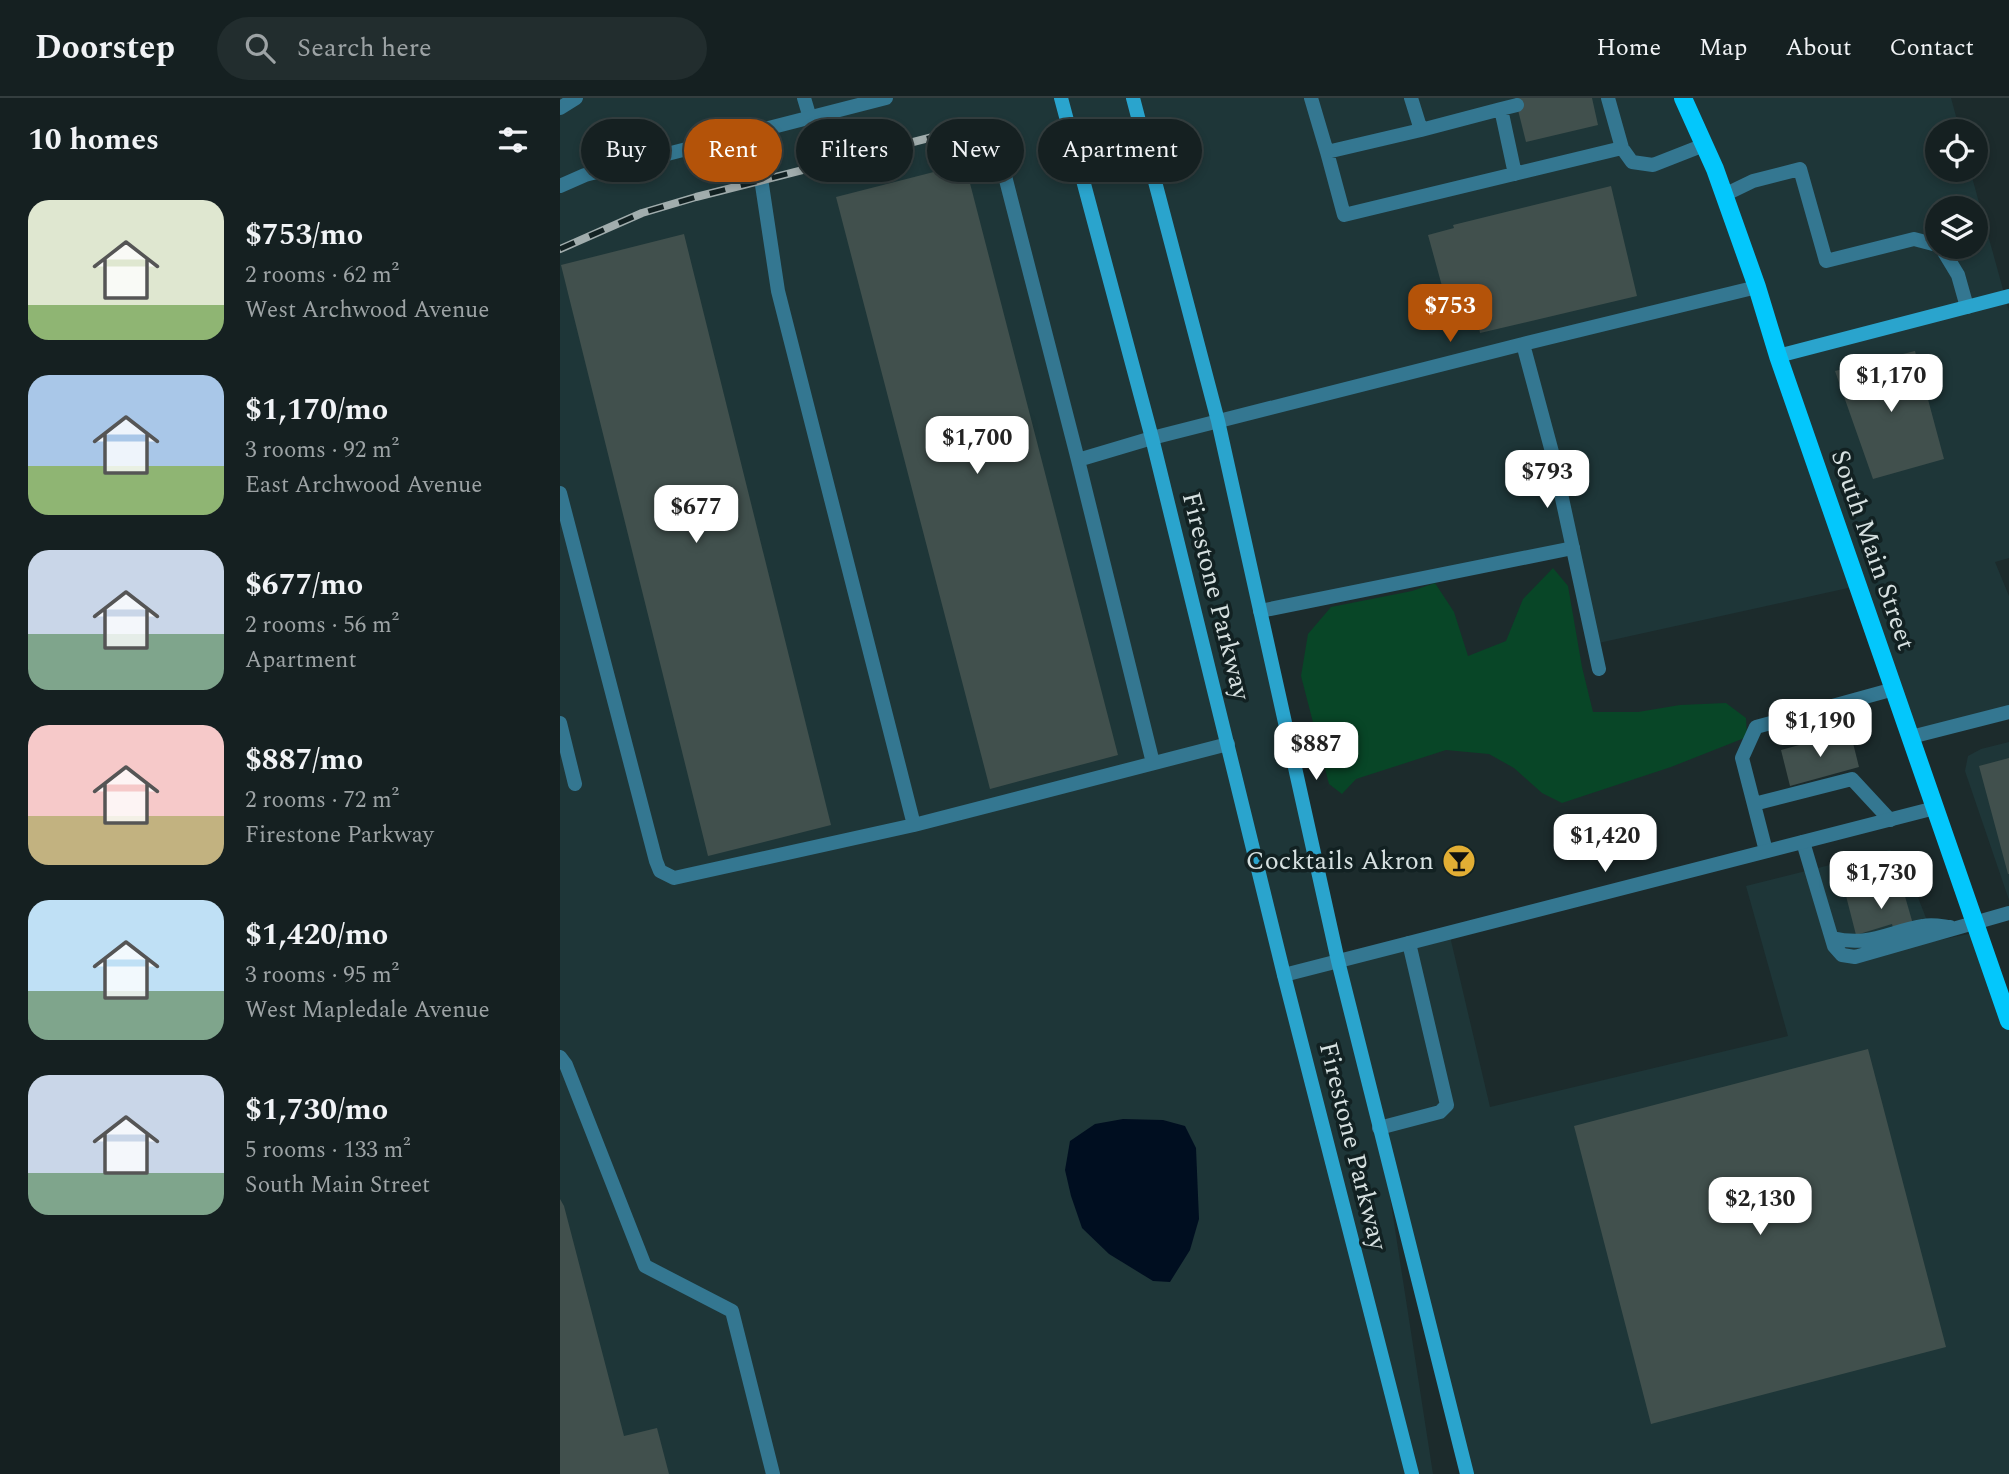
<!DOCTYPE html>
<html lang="en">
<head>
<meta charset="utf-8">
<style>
  :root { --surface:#152021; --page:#222d2e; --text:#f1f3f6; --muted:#9da3a5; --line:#343e3f; --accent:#b45309 }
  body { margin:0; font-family:Spectral,serif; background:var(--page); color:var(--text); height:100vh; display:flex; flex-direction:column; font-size:26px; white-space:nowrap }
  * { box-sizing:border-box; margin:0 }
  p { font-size:23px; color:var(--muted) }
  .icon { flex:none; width:38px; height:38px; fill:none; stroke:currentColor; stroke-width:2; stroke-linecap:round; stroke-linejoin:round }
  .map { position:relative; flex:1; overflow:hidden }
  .details { display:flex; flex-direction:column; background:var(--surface); width:560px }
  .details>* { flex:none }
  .banner { position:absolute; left:21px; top:21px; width:665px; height:63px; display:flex; gap:14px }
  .tools { position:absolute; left:1365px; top:21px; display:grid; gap:14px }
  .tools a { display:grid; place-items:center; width:63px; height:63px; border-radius:50%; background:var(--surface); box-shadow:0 4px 10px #0003,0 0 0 2px var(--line); font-size:35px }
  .price { position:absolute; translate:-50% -60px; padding:0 16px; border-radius:14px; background:#fff; color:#222; font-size:23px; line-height:46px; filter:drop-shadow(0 2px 4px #0008) }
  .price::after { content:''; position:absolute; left:50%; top:42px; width:21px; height:16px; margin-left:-10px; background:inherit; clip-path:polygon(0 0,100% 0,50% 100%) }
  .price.on { background:var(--accent); color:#fff }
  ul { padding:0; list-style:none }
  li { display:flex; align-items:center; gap:21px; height:175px; padding:0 28px }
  li span { display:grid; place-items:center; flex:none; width:196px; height:140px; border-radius:21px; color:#555 }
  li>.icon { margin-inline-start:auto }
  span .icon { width:84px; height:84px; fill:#fffc; stroke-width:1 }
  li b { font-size:30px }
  h2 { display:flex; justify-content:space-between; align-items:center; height:84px; padding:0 28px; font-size:30px }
  .tag { padding:0 24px; border-radius:32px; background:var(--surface); box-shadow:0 4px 10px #0003,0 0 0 2px var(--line); font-size:24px; line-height:63px }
  .tag.on { background:var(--accent); color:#fff }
  header { display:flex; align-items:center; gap:42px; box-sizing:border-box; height:98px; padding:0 35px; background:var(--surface); border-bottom:2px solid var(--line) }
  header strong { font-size:33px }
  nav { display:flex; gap:38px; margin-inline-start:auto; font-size:24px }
  .search { width:490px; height:63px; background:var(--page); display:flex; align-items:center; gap:18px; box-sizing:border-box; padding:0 24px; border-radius:38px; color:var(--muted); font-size:26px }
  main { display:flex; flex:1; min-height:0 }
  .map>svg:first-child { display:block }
  .built { fill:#1e3638; fill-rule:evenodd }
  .green { fill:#084627 }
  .water { fill:#000e20 }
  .building { fill:#41504d }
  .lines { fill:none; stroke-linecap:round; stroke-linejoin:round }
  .lane { stroke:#347791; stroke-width:14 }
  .street { stroke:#347791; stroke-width:14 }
  .secondary { stroke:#2aa4cd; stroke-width:14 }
  .primary { stroke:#03c7fc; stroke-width:18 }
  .rail-casing { stroke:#a1adad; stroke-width:8 }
  .rail { stroke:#122122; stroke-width:5; stroke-dasharray:16; stroke-linecap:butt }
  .labels { text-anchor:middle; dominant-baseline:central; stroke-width:7; stroke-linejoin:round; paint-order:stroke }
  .street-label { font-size:26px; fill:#d7e1e1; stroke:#122122 }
  .poi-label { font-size:26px; fill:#d7e1e1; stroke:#122122; text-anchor:end }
</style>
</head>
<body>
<header>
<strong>Doorstep</strong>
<div class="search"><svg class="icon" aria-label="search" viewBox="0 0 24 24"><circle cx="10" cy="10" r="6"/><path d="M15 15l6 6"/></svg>Search here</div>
<nav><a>Home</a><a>Map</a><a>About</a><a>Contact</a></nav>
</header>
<main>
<section class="details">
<h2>10 homes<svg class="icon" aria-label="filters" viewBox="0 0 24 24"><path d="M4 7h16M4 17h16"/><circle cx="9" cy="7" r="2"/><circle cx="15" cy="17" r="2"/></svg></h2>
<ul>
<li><span style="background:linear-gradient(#dfe7d0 75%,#8fb573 0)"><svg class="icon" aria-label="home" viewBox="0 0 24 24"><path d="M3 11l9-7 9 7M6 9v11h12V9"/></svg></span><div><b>$753/mo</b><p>2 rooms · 62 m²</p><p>West Archwood Avenue</p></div></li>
<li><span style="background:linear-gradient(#a9c7e8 65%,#8fb573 0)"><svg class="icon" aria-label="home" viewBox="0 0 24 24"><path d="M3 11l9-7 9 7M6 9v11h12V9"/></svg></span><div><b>$1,170/mo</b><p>3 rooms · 92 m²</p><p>East Archwood Avenue</p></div></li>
<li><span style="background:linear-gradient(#c9d6e8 60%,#7fa58c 0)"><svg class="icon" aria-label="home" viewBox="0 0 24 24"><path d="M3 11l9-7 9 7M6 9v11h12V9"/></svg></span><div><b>$677/mo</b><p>2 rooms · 56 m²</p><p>Apartment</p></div></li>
<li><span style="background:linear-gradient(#f6c9c9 65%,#c2b280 0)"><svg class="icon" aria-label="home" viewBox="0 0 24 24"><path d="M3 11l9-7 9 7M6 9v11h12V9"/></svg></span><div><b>$887/mo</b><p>2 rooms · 72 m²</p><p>Firestone Parkway</p></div></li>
<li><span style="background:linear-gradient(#bfe0f5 65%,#7fa58c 0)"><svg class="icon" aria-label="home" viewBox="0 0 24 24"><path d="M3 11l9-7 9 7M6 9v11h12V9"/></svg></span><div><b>$1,420/mo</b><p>3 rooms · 95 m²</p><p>West Mapledale Avenue</p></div></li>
<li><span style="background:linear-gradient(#c9d6e8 70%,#7fa58c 0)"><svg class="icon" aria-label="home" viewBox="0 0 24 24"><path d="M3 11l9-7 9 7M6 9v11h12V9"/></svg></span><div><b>$1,730/mo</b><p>5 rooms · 133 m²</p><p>South Main Street</p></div></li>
</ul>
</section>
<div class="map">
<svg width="1449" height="1376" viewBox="0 0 1449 1376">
  <rect width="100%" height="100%" fill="#1c2b2c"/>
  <path class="built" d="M 0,0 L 1391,0 L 1400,33 L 1377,33 L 1377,72 L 1410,72 L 1449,213 L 1449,460 L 1435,464 L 1449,498 L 1449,614 L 1351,639 L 1297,488 L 1034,546 L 1013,450 L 701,513 L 778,863 L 889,834 L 930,1009 L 1228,938 L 1186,788 L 1330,752 L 1343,761 L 1375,843 L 1418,834 L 1449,923 L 1449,1376 L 907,1376 L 821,1041 L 873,1376 L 0,1376 ZM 1377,110 L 1416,110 L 1416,149 L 1377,149 Z
    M 1449,644 L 1449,802 L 1405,673 L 1408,658 L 1421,651 Z"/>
  <path class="green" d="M 993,470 L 1008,488 L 1022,569 L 1033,614 L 1078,614 L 1120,607 L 1166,605 L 1186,620 L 1187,639 L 1111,669 L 1002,705 L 982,695 L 954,670 L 929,656 L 886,652 L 796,681 L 782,696 L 769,686 L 741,578 L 748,536 L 771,509 L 852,493 L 875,485 L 894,514 L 908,558 L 946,543 L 963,501 Z"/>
  <path class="water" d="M 563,1021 L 603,1022 L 625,1028 L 636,1050 L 639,1121 L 630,1152 L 610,1184 L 593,1183 L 549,1156 L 522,1130 L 511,1098 L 505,1072 L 510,1043 L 535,1026 Z"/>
  <path class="building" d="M 955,0 L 1032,0 L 1038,27 L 966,44 Z
    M 405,66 L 558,657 L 430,691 L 276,99 Z
    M 1051,88 L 1077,198 L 920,235 L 914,204 L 888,210 L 868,137 L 894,130 L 893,127 Z
    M 124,136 L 271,727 L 148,758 L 1,167 Z
    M 1355,253 L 1384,361 L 1313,381 L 1275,273 Z
    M 1290,633 L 1299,669 L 1230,688 L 1221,652 Z
    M 1449,660 L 1449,776 L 1448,776 L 1419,668 Z
    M 1322,780 L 1324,793 L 1342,788 L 1359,847 L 1339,852 L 1332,826 L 1296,837 L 1284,790 Z
    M 1308,951 L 1386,1249 L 1091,1326 L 1014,1028 Z
    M 0,1101 L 4,1108 L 64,1338 L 97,1330 L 109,1376 L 0,1376 Z"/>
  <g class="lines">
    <path class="lane" d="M 244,0 L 250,20
      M 751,0 L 767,54
      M 851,0 L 861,32 L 767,54 L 784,117 L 1062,50 L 1048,0
      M 0,10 L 16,0
      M 941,11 L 957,7
      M 861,32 L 941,11 L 955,76
      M 194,34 L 218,193 L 354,727 L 668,646
      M 1062,50 L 1072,64 L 1093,67 L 1144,47
      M 445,78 L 518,362
      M 1164,97 L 1193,83 L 1240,71 L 1266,163 L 1354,141 L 1377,147
      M 1381,149 L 1398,177 L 1407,209
      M 592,340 L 518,362 L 593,665
      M 0,395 L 96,763 L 100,773 L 114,780 L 354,727
      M 700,513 L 1013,450
      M 0,625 L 15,686
      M 1194,706 L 1292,681 L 1330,722
      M 1243,744 L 1274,848 L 1282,857 L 1295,859 L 1449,815
      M 1206,753 L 1182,660 L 1196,629 L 1334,591
      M 1272,840 C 1310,849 1327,834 1363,828 C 1372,826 1381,828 1390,829
      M 0,959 L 6,967 L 85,1168 L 172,1213 L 213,1376
      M 819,1030 L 880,1014 L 887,1007 L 849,845"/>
    <path class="street" d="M 0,88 L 25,77 L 326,0
      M 963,246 L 992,354 L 1039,571
      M 592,340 L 963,246 L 1197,189
      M 1351,639 L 1449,614
      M 724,877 L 1375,710"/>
    <path class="secondary" d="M 501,0 L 592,340 L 724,877 L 852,1376
      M 573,0 L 658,323 L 778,863 L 907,1376
      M 1218,258 L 1449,198"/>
    <path class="primary" d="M 1123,0 L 1155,71 L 1197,189 L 1218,258 L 1449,923"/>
    <defs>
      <path id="rail" d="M 0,151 L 82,115 L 136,99 L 424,26"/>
    </defs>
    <use href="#rail" class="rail-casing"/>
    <use href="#rail" class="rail"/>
  </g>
  <defs>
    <symbol id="bar-disc" viewBox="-11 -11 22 22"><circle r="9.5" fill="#e2ae34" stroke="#122122"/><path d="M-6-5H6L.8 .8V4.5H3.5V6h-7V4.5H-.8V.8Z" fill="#111"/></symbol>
  </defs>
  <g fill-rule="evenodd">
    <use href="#bar-disc" x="880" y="744" width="38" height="38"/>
  </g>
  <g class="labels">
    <g class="street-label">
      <text transform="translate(1313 452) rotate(71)">South Main Street</text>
      <text transform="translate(656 498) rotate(76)">Firestone Parkway</text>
      <text transform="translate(793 1048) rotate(76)">Firestone Parkway</text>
    </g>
    <g class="poi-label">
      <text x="874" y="763">Cocktails Akron</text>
    </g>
  </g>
</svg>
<div class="tools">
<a><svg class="icon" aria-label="locate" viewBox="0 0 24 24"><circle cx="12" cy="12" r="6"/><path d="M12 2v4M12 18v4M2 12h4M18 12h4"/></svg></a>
<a><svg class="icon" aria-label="layers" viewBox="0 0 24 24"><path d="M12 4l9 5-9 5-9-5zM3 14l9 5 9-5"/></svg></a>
</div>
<b class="price on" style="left:890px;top:246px">$753</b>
<b class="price" style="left:1331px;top:316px">$1,170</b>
<b class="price" style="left:417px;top:378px">$1,700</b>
<b class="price" style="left:987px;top:412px">$793</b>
<b class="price" style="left:136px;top:447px">$677</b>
<b class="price" style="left:1260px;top:661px">$1,190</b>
<b class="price" style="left:756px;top:684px">$887</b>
<b class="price" style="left:1045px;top:776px">$1,420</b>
<b class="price" style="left:1321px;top:813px">$1,730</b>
<b class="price" style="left:1200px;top:1139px">$2,130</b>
<div class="banner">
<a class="tag">Buy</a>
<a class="tag on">Rent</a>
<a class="tag">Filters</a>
<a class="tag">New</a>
<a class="tag">Apartment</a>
</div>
</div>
</main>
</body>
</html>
